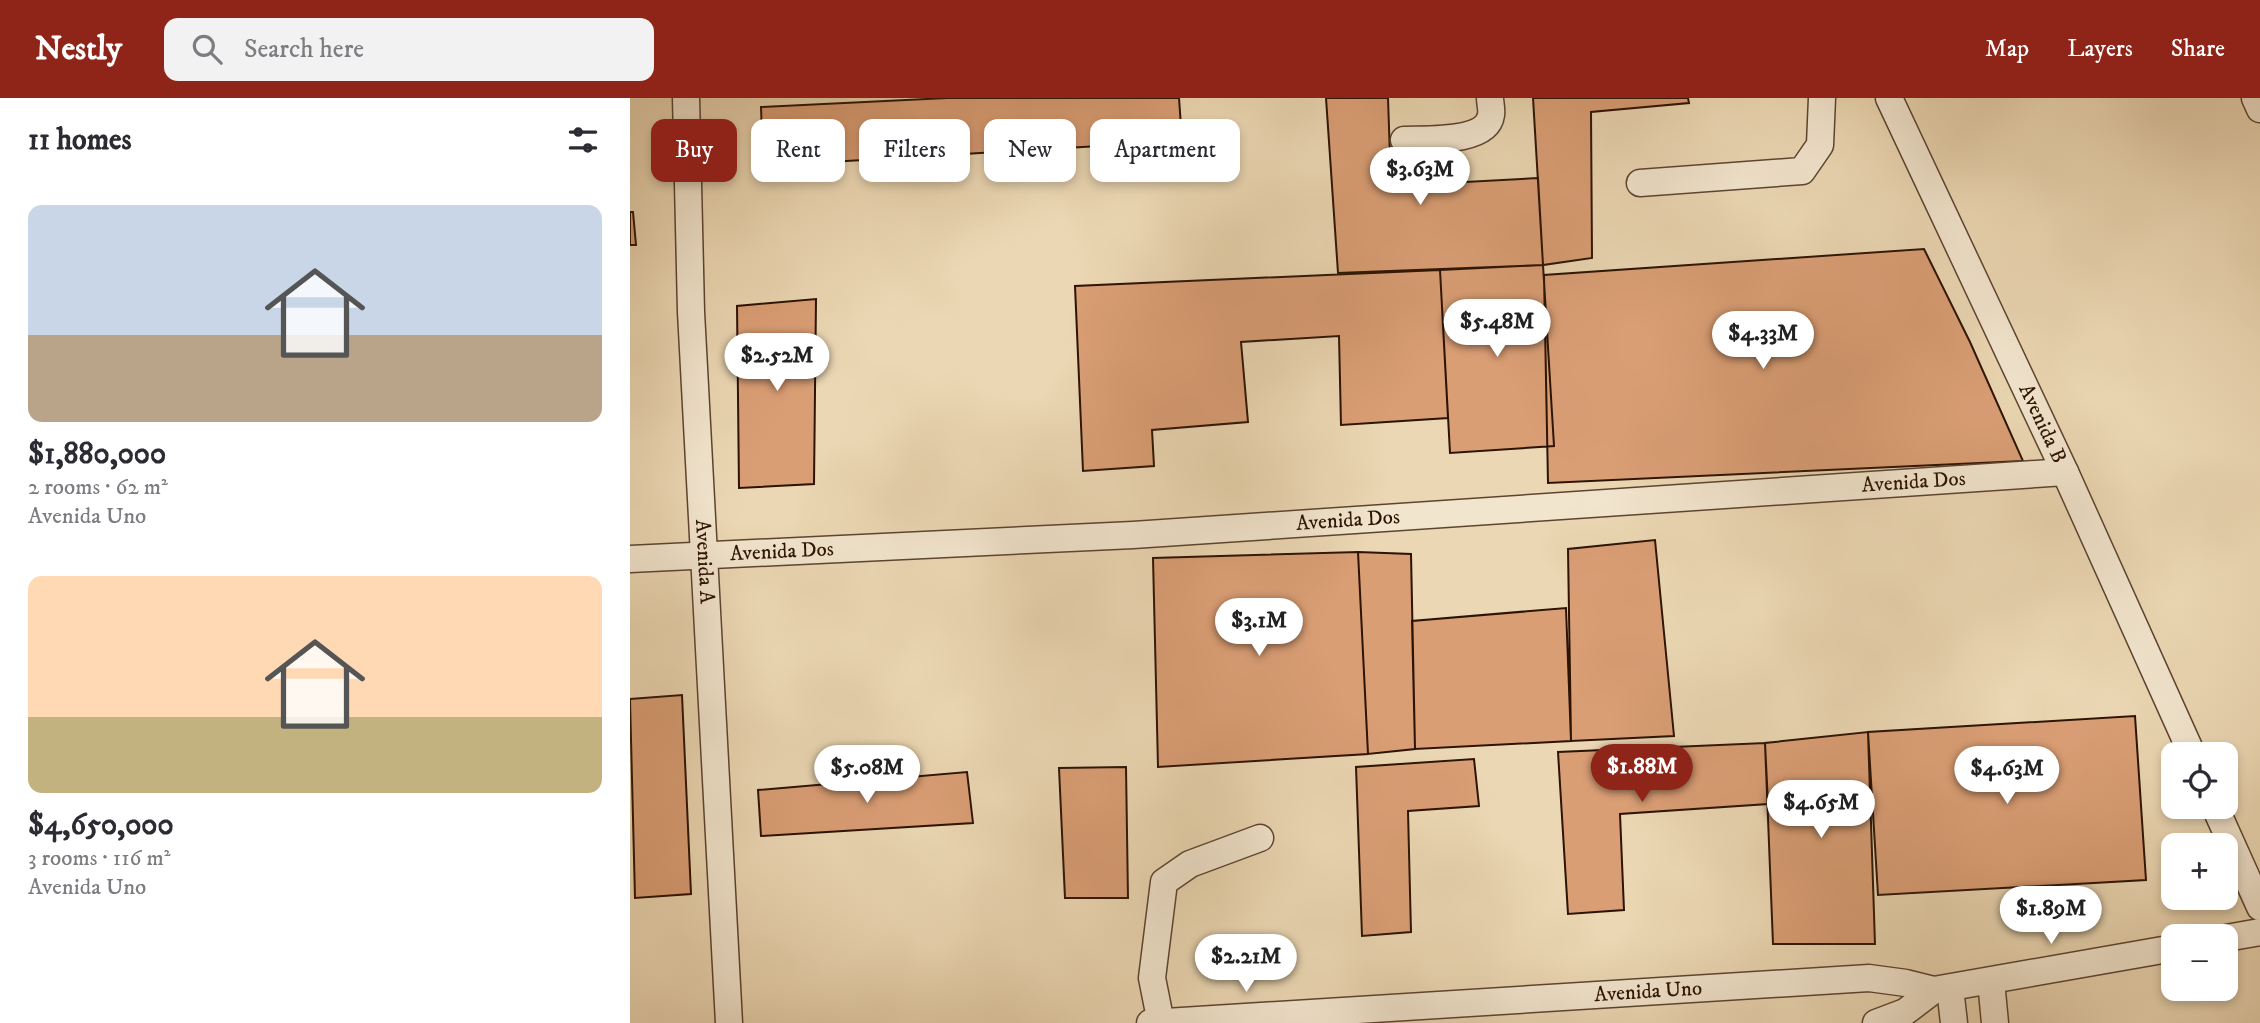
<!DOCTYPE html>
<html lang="en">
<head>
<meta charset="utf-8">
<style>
  :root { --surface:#fff; --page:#f2f2f3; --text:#2b2b33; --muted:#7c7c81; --accent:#8f2418 }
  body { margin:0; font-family:"IM FELL DW Pica",serif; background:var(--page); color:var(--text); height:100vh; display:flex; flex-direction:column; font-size:26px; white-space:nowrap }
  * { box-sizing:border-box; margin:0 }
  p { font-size:23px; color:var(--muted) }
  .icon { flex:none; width:38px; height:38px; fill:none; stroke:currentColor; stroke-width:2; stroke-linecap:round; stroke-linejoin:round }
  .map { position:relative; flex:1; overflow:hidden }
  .panel { display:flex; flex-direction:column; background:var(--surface); width:630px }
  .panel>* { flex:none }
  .hud { position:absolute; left:21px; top:21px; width:665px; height:63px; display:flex; gap:14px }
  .controls { position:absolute; left:1531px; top:644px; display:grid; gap:14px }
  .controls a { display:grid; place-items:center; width:77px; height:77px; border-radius:14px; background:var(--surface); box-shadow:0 4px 10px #0003; font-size:35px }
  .price { position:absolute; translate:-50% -60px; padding:0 16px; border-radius:24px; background:#fff; color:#222; font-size:23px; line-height:46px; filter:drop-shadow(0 2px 4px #0008) }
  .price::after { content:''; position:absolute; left:50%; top:42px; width:21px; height:16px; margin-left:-10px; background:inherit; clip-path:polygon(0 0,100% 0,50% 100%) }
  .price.active { background:var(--accent); color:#fff }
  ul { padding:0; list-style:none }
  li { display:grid; align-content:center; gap:14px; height:371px; padding:0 28px }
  li span { display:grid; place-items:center; height:217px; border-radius:14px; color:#555 }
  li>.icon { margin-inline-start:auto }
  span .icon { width:126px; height:126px; fill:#fffc; stroke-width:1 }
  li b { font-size:30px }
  h2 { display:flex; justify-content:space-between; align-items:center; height:84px; padding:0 28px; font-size:30px }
  .tag { padding:0 24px; border-radius:14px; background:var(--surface); box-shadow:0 4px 10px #0003; font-size:24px; line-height:63px }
  .tag.active { background:var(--accent); color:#fff }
  header { display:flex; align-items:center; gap:42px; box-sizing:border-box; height:98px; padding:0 35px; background:var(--accent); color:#fff }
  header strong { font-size:33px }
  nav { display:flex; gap:38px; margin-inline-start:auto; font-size:24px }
  .search { width:490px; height:63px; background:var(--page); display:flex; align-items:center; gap:18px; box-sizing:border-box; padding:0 24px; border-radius:14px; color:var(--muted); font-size:26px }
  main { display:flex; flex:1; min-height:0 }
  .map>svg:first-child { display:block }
  .building { fill:#da9e75; stroke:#2c1304; stroke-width:2 }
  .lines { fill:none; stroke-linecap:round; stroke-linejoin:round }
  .minor-casing { stroke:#5c4430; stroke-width:29 }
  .minor { stroke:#f2e5ce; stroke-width:26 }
  .labels { text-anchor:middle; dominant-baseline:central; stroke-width:5; stroke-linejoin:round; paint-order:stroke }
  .street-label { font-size:21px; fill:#2c1304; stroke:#f2e5ce }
</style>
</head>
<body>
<header>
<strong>Nestly</strong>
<div class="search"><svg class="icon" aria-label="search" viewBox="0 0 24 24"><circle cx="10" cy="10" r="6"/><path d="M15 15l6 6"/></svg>Search here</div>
<nav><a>Map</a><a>Layers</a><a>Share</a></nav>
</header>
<main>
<section class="panel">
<h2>11 homes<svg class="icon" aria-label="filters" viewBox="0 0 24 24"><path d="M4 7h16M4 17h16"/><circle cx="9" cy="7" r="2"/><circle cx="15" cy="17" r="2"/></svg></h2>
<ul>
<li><span style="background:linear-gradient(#c9d6e8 60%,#b9a48a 0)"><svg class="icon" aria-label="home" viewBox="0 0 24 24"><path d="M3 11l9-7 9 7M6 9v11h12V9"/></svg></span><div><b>$1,880,000</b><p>2 rooms · 62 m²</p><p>Avenida Uno</p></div></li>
<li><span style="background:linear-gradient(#ffd9b3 65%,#c2b280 0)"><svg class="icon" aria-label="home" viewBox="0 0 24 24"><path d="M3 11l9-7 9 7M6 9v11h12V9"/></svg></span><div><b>$4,650,000</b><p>3 rooms · 116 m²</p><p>Avenida Uno</p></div></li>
</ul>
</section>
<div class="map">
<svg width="1630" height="925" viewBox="0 0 1630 925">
  <rect width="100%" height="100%" fill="#ebd7b3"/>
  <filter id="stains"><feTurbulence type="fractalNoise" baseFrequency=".00286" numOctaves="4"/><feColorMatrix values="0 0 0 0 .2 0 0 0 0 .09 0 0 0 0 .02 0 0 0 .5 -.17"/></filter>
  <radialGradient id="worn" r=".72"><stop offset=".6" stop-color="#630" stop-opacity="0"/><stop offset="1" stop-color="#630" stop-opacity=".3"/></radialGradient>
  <path class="building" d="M 317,0 L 549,0 L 552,43 L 133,68 L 131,9 Z
    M 696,0 L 758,0 L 761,88 L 908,80 L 913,167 L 708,175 Z
    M 903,0 L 1058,0 L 1059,5 L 961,14 L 962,160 L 913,167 Z
    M 0,114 L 3,114 L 6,147 L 0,147 Z
    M 1294,151 L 1340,244 L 1393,363 L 918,385 L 914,177 Z
    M 913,167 L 924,348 L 820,355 L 810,172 Z
    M 810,172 L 818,320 L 711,327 L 709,238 L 611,244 L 618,324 L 522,332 L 524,368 L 453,373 L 445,188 Z
    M 186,201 L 184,386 L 109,390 L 107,208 Z
    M 1025,442 L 1044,638 L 941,643 L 938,451 Z
    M 728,454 L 738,656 L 528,669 L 523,460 Z
    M 728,454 L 781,456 L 785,651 L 738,656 Z
    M 936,510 L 941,643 L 785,651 L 782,523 Z
    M 52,597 L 61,796 L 5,800 L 0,601 Z
    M 1505,618 L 1516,782 L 1248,797 L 1238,634 Z
    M 1238,634 L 1245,846 L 1143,846 L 1135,645 Z
    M 1135,645 L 1138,706 L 990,716 L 994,812 L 938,816 L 928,654 Z
    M 844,661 L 849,708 L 778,713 L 781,834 L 732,838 L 726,669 Z
    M 496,669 L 498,800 L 435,800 L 429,670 Z
    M 337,674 L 343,725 L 131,738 L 128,692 Z"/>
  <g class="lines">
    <defs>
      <g id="minor">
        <path id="s1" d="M 56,0 L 61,214 L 99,925"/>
        <path id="s2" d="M 1259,0 L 1435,374 L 1562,656"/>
        <path d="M 1625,0 L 1630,11"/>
        <path d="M 774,42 C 796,41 857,45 861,17 C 862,12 860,5 860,0"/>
        <path d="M 1010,85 L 1172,73 L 1190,47 L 1192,0"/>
        <path id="s3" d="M 0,461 L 503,437 L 1435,374"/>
        <path d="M 1585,709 L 1630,809"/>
        <path d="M 1596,840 L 1630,834"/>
        <path d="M 1361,883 L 1365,925"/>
        <path d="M 1320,890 L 1324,925"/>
        <path id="s4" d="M 520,925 L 1239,880 L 1276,885 L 1304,892 L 1544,850"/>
        <path d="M 531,925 L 522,880 L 534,784 L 560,766 L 630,740"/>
        <path d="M 1246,925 L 1275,914 L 1304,892"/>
      </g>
    </defs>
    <use href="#minor" class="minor-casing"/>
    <use href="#minor" class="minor"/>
  </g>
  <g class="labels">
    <g class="street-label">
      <text stroke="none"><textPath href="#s2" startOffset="360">Avenida B</textPath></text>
      <text stroke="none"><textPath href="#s3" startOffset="1286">Avenida Dos</textPath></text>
      <text stroke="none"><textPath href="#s3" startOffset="719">Avenida Dos</textPath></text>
      <text stroke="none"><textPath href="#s3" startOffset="152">Avenida Dos</textPath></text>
      <text stroke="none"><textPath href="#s1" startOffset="464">Avenida A</textPath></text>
      <text stroke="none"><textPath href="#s4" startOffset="499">Avenida Uno</textPath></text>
    </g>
  </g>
  <rect width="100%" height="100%" filter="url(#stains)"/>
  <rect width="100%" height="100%" fill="url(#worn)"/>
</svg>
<div class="controls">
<a><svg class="icon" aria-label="locate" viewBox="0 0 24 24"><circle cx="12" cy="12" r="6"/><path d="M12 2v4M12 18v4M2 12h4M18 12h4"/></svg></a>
<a>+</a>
<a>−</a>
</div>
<b class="price" style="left:790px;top:109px">$3.63M</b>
<b class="price" style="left:867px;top:261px">$5.48M</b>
<b class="price" style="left:1133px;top:273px">$4.33M</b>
<b class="price" style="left:147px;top:295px">$2.52M</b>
<b class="price" style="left:629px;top:560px">$3.1M</b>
<b class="price active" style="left:1012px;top:706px">$1.88M</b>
<b class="price" style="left:237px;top:707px">$5.08M</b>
<b class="price" style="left:1377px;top:708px">$4.63M</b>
<b class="price" style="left:1191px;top:742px">$4.65M</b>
<b class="price" style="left:1421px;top:848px">$1.89M</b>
<b class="price" style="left:616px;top:896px">$2.21M</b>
<div class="hud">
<a class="tag active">Buy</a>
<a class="tag">Rent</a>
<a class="tag">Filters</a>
<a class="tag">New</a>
<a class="tag">Apartment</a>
</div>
</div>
</main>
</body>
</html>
